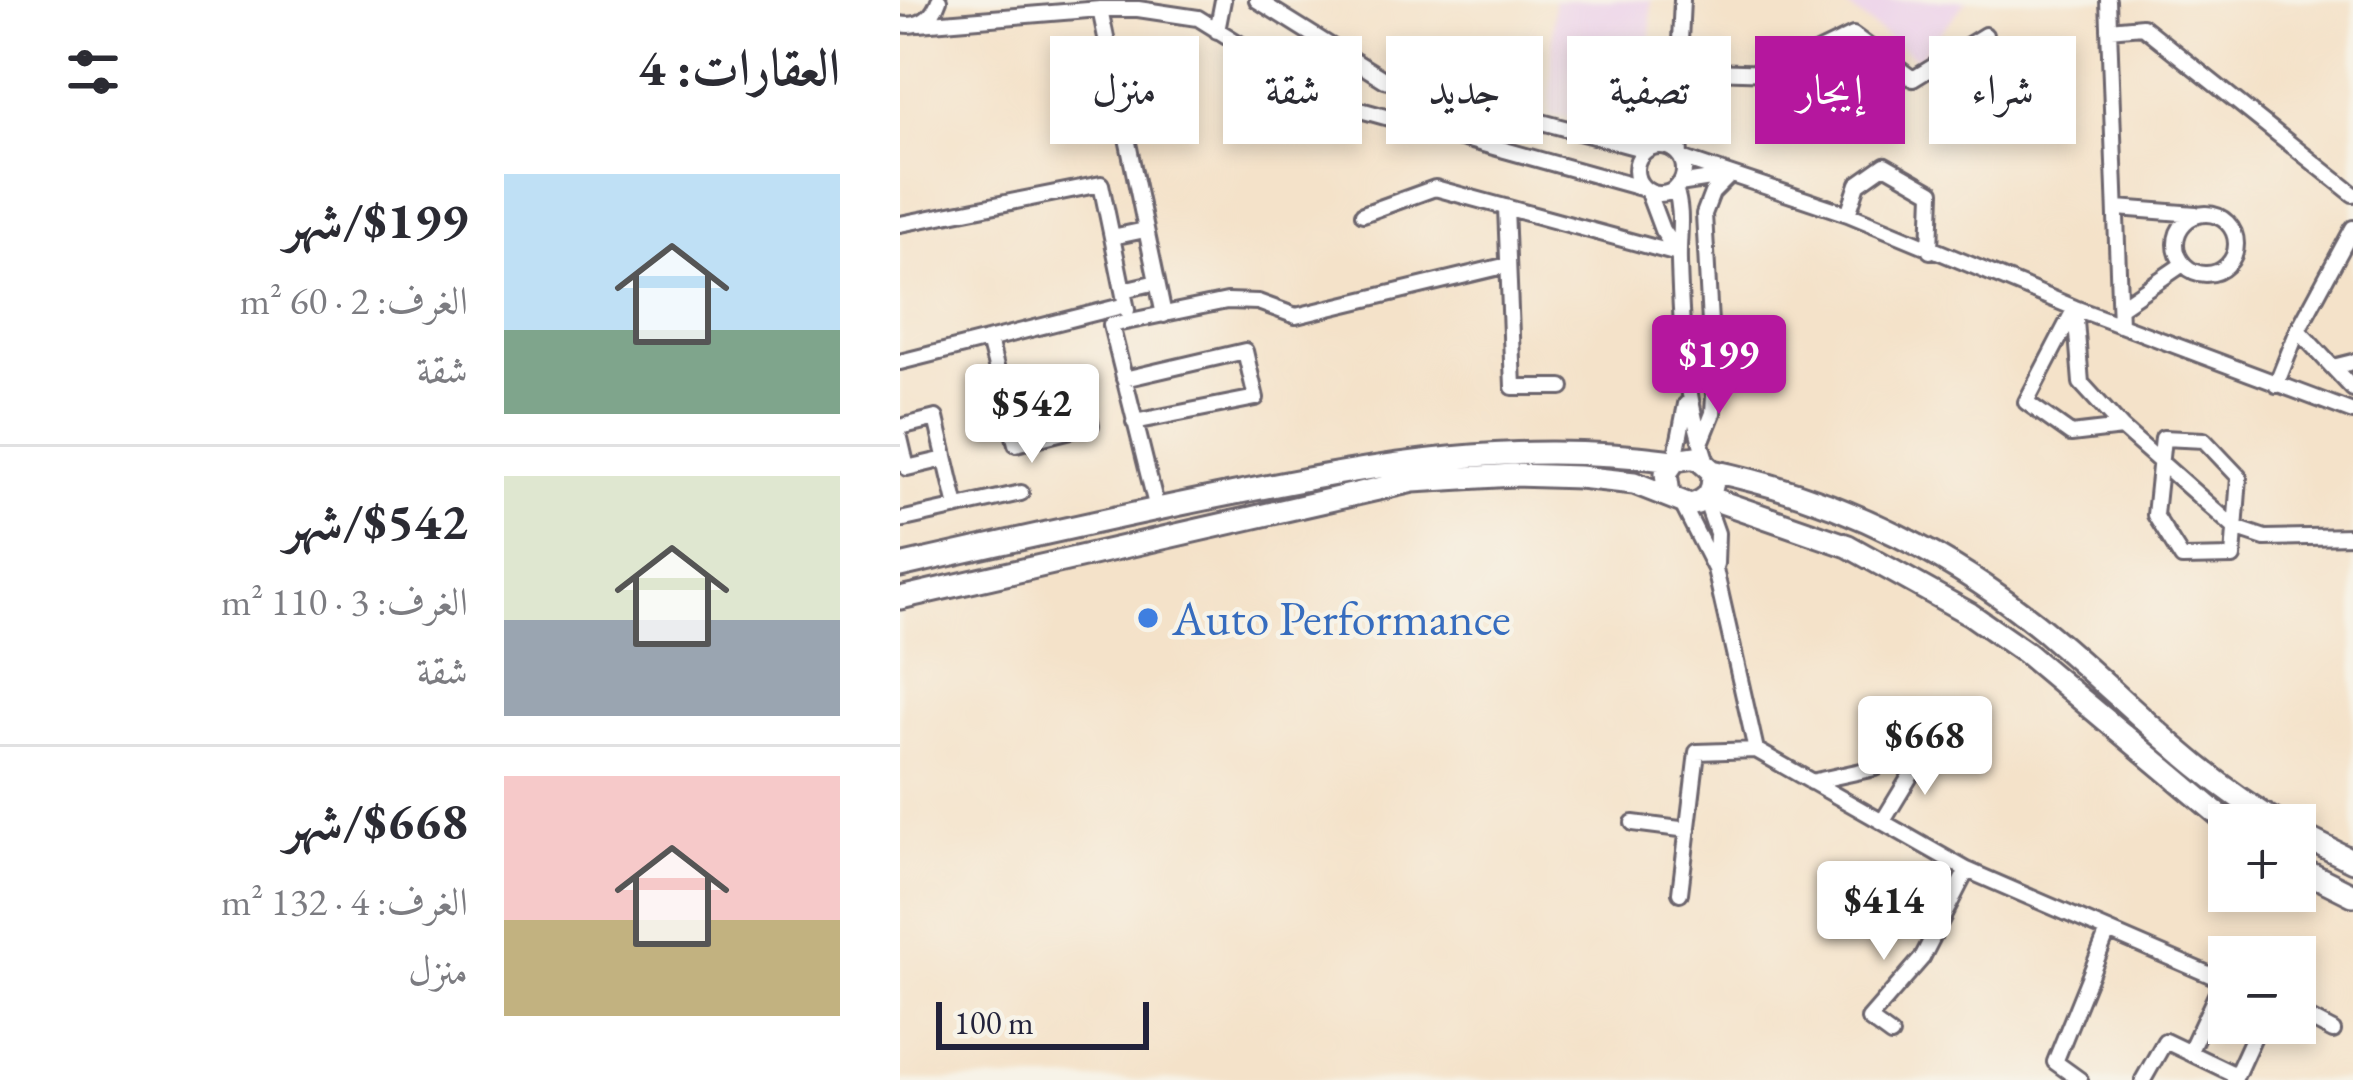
<!DOCTYPE html>
<html lang="ar">
<head>
<meta charset="utf-8">
<style>
  :root { --surface:#fff; --page:#f7f7f7; --text:#2b2b33; --muted:#7c7c81; --line:#e1e1e2; --accent:#b5179e }
  body { margin:0; font-family:"EB Garamond",Amiri,serif; background:var(--page); color:var(--text); direction:rtl; height:100vh; display:flex; flex-direction:column; font-size:45px; white-space:nowrap }
  * { box-sizing:border-box; margin:0 }
  p { font-size:39px; color:var(--muted) }
  .icon { flex:none; width:66px; height:66px; fill:none; stroke:currentColor; stroke-width:2; stroke-linecap:round; stroke-linejoin:round }
  .map { position:relative; flex:1; overflow:hidden; direction:ltr }
  .details { display:flex; flex-direction:column; background:var(--surface); width:900px }
  .details>* { flex:none }
  .hud { position:absolute; left:36px; top:36px; width:1140px; height:108px; direction:rtl; display:flex; gap:24px }
  .buttons { position:absolute; left:1308px; top:804px; display:grid; gap:24px }
  .buttons a { display:grid; place-items:center; width:108px; height:108px; border-radius:0px; background:var(--surface); box-shadow:0 6px 18px #0003; font-size:60px }
  .scale { position:absolute; left:36px; bottom:30px; width:213px; box-sizing:border-box; padding-left:12px; border:6px solid #22223b; border-top:0; font-size:33px; line-height:42px; white-space:nowrap; color:#22223b; -webkit-text-stroke:9px #f7f3e8; paint-order:stroke }
  .price { position:absolute; translate:-50% -102px; padding:0 27px; border-radius:12px; background:#fff; color:#222; font-size:39px; line-height:78px; filter:drop-shadow(0 3px 6px #0008) }
  .price::after { content:''; position:absolute; left:50%; top:72px; width:36px; height:27px; margin-left:-18px; background:inherit; clip-path:polygon(0 0,100% 0,50% 100%) }
  .price.selected { background:var(--accent); color:#fff }
  ul { padding:0; list-style:none }
  li { display:flex; align-items:center; gap:36px; height:300px; padding:0 60px }
  li+li { border-top:3px solid var(--line) }
  li span { display:grid; place-items:center; flex:none; width:336px; height:240px; border-radius:0px; color:#555 }
  li>.icon { margin-inline-start:auto }
  span .icon { width:144px; height:144px; fill:#fffc; stroke-width:1 }
  li b { font-size:51px }
  h2 { display:flex; justify-content:space-between; align-items:center; height:144px; padding:0 60px; font-size:51px }
  .pill { padding:0 42px; border-radius:0px; background:var(--surface); box-shadow:0 6px 18px #0003; font-size:42px; line-height:108px }
  .pill.selected { background:var(--accent); color:#fff }
  main { display:flex; flex:1; min-height:0 }
  .map>svg:first-child { display:block }
  .built { fill:#ecd1ea }
  .lines { fill:none; stroke-linecap:round; stroke-linejoin:round }
  .minor-casing { stroke:#6c656d; stroke-width:20 }
  .highway-casing { stroke:#6c656d; stroke-width:27 }
  .minor { stroke:#fff; stroke-width:14 }
  .highway { stroke:#fff; stroke-width:21 }
  .shop-dot { fill:#3f7fe0; stroke:#f7f3e8; stroke-width:4.5 }
  .labels { text-anchor:middle; dominant-baseline:central; stroke-width:9; stroke-linejoin:round; paint-order:stroke }
  .shop-label { font-size:48px; fill:#366cbe; stroke:#f7f3e8; text-anchor:start }
</style>
</head>
<body>
<main>
<div class="map">
<svg width="1453" height="1080" viewBox="0 0 1453 1080">
  <rect width="100%" height="100%" fill="#f7f3e8"/>
  <filter id="ink" filterUnits="userSpaceOnUse"><feTurbulence type="fractalNoise" baseFrequency=".00833" numOctaves="2"/><feDisplacementMap in="SourceGraphic" scale="24" xChannelSelector="R" yChannelSelector="G"/><feConvolveMatrix kernelMatrix="1 2 1 2 8 2 1 2 1" color-interpolation-filters="sRGB"/></filter>
  <filter id="wash" filterUnits="userSpaceOnUse"><feTurbulence type="fractalNoise" baseFrequency=".004" numOctaves="4" result="noise"/><feDisplacementMap in="SourceGraphic" scale="48" xChannelSelector="R" yChannelSelector="G"/><feGaussianBlur stdDeviation="2.7" result="paint"/><feColorMatrix in="noise" values="0 0 0 0 0 0 0 0 0 0 0 0 0 0 0 0 0 1.4 0 .05"/><feComposite in="paint" operator="in"/></filter>
  <g filter="url(#wash)">
    <rect width="100%" height="100%" fill="#f4e2c9"/>
    <path class="built" d="M 654,0 L 751,0 L 751,120 L 650,116 Z
      M 938,0 L 1067,0 L 1018,60 Z"/>
  </g>
  <g filter="url(#ink)">
    <g class="lines">
      <defs>
        <path id="minor" d="M 357,0 L 485,80 L 746,150
          M 1208,0 L 1220,325
          M 200,9 L 264,315
          M 0,24 C 20,28 33,18 39,0
          M 19,24 L 200,9 L 238,9 L 298,18 L 435,103 L 745,189
          M 1209,29 L 1242,26 L 1453,194
          M 317,31 L 323,0
          M 778,70 L 874,73 L 953,35 L 1013,79 L 1085,35
          M736 170a24 24 0 1 1 48 0a24 24 0 1 1-48 0Z
          M 753,147 L 775,106
          M 780,156 L 777,102 L 782,0
          M 781,158 L 948,214 L 1175,308 L 1453,412
          M 779,184 L 823,177
          M 775,188 C 784,215 778,235 779,262 C 781,330 785,400 808,465
          M 747,190 L 762,230 L 778,254
          M 606,207 L 613,387 L 662,387
          M 1217,208 L 1296,214
          M1276 244a30 30 0 1 1 60 0a30 30 0 1 1-60 0Z
          M 463,214 L 535,188 L 778,254
          M 948,214 L 958,184 L 985,165 L 1032,192 L 1030,251
          M 0,224 L 201,184 L 212,237
          M 223,290 L 257,282
          M 1220,307 L 1283,264
          M 227,310 L 212,237 L 245,230
          M 1398,330 L 1453,389
          M 89,340 L 116,444 L 191,425 L 178,376
          M 0,362 L 226,305
          M 1433,367 L 1453,362
          M 224,379 L 345,351 L 356,398 L 234,422
          M 1376,385 L 1398,330 L 1453,228
          M 0,427 L 36,418 L 57,507
          M 1222,428 L 1171,434 L 1126,402 L 1175,308 L 1181,383 L 1222,428 L 1335,528 L 1365,538 L 1453,536
          M 0,438 L 7,468 L 45,459
          M 1263,438 L 1304,440 L 1339,477 L 1333,557 L 1282,558 L 1255,515 Z
          M 801,443 L 813,413 L 814,396 L 804,214 L 812,193 L 828,177
          M 775,460 L 786,404
          M 805,499 L 817,533 L 816,564
          M 782,504 L 815,569 L 856,750 L 1067,870 L 1329,983
          M 257,509 L 211,325 L 327,301 L 358,302 L 396,316 L 608,265
          M 0,520 L 121,493
          M 911,782 L 975,768
          M 983,821 L 1026,750
          M 733,823 L 788,830
          M 780,893 L 797,752 L 856,750
          M 1395,1011 L 1433,1031
          M 991,1035 L 969,1019 L 1022,958 L 1067,870
          M 1289,1053 L 1323,980
          M 1180,1080 L 1155,1062 L 1208,931
          M 1243,1080 L 1265,1041 L 1336,1075
          M 1334,1080 L 1360,1023"/>
        <path id="highway" d="M 812,471 C 942,498 1062,558 1162,646 C 1234,708 1299,778 1382,825
          M 807,497 L 948,546 L 1070,614 L 1126,653 L 1331,825
          M 0,566 C 110,541 220,516 330,494 C 484,463 616,440 773,461
          M 0,598 L 513,481 L 614,475 L 679,477 L 734,483 L 790,505 C 809,501 815,489 812,471 L 796,457 L 775,460 L 766,473 L 769,494
          M 1395,832 L 1453,861
          M 1395,866 L 1453,895"/>
      </defs>
      <use href="#minor" class="minor-casing"/>
      <use href="#highway" class="highway-casing"/>
      <use href="#minor" class="minor"/>
      <use href="#highway" class="highway"/>
    </g>
  </g>
  <circle class="shop-dot" cx="248" cy="618" r="12"/>
  <g class="labels">
    <g class="shop-label">
      <text x="272" y="618">Auto Performance</text>
    </g>
  </g>
</svg>
<div class="buttons">
<a>+</a>
<a>−</a>
</div>
<div class="scale">100 m</div>
<b class="price selected" style="left:819px;top:417px">$199</b>
<b class="price" style="left:132px;top:466px">$542</b>
<b class="price" style="left:1025px;top:798px">$668</b>
<b class="price" style="left:984px;top:963px">$414</b>
<div class="hud">
<a class="pill">شراء</a>
<a class="pill selected">إيجار</a>
<a class="pill">تصفية</a>
<a class="pill">جديد</a>
<a class="pill">شقة</a>
<a class="pill">منزل</a>
</div>
</div>
<section class="details">
<h2>العقارات: 4<svg class="icon" aria-label="filters" viewBox="0 0 24 24"><path d="M4 7h16M4 17h16"/><circle cx="9" cy="7" r="2"/><circle cx="15" cy="17" r="2"/></svg></h2>
<ul>
<li><span style="background:linear-gradient(#bfe0f5 65%,#7fa58c 0)"><svg class="icon" aria-label="home" viewBox="0 0 24 24"><path d="M3 11l9-7 9 7M6 9v11h12V9"/></svg></span><div><b>$199/شهر</b><p>الغرف: 2 · 60 m²</p><p>شقة</p></div></li>
<li><span style="background:linear-gradient(#dfe7d0 60%,#9aa5b1 0)"><svg class="icon" aria-label="home" viewBox="0 0 24 24"><path d="M3 11l9-7 9 7M6 9v11h12V9"/></svg></span><div><b>$542/شهر</b><p>الغرف: 3 · 110 m²</p><p>شقة</p></div></li>
<li><span style="background:linear-gradient(#f6c9c9 60%,#c2b280 0)"><svg class="icon" aria-label="home" viewBox="0 0 24 24"><path d="M3 11l9-7 9 7M6 9v11h12V9"/></svg></span><div><b>$668/شهر</b><p>الغرف: 4 · 132 m²</p><p>منزل</p></div></li>
</ul>
</section>
</main>
</body>
</html>
